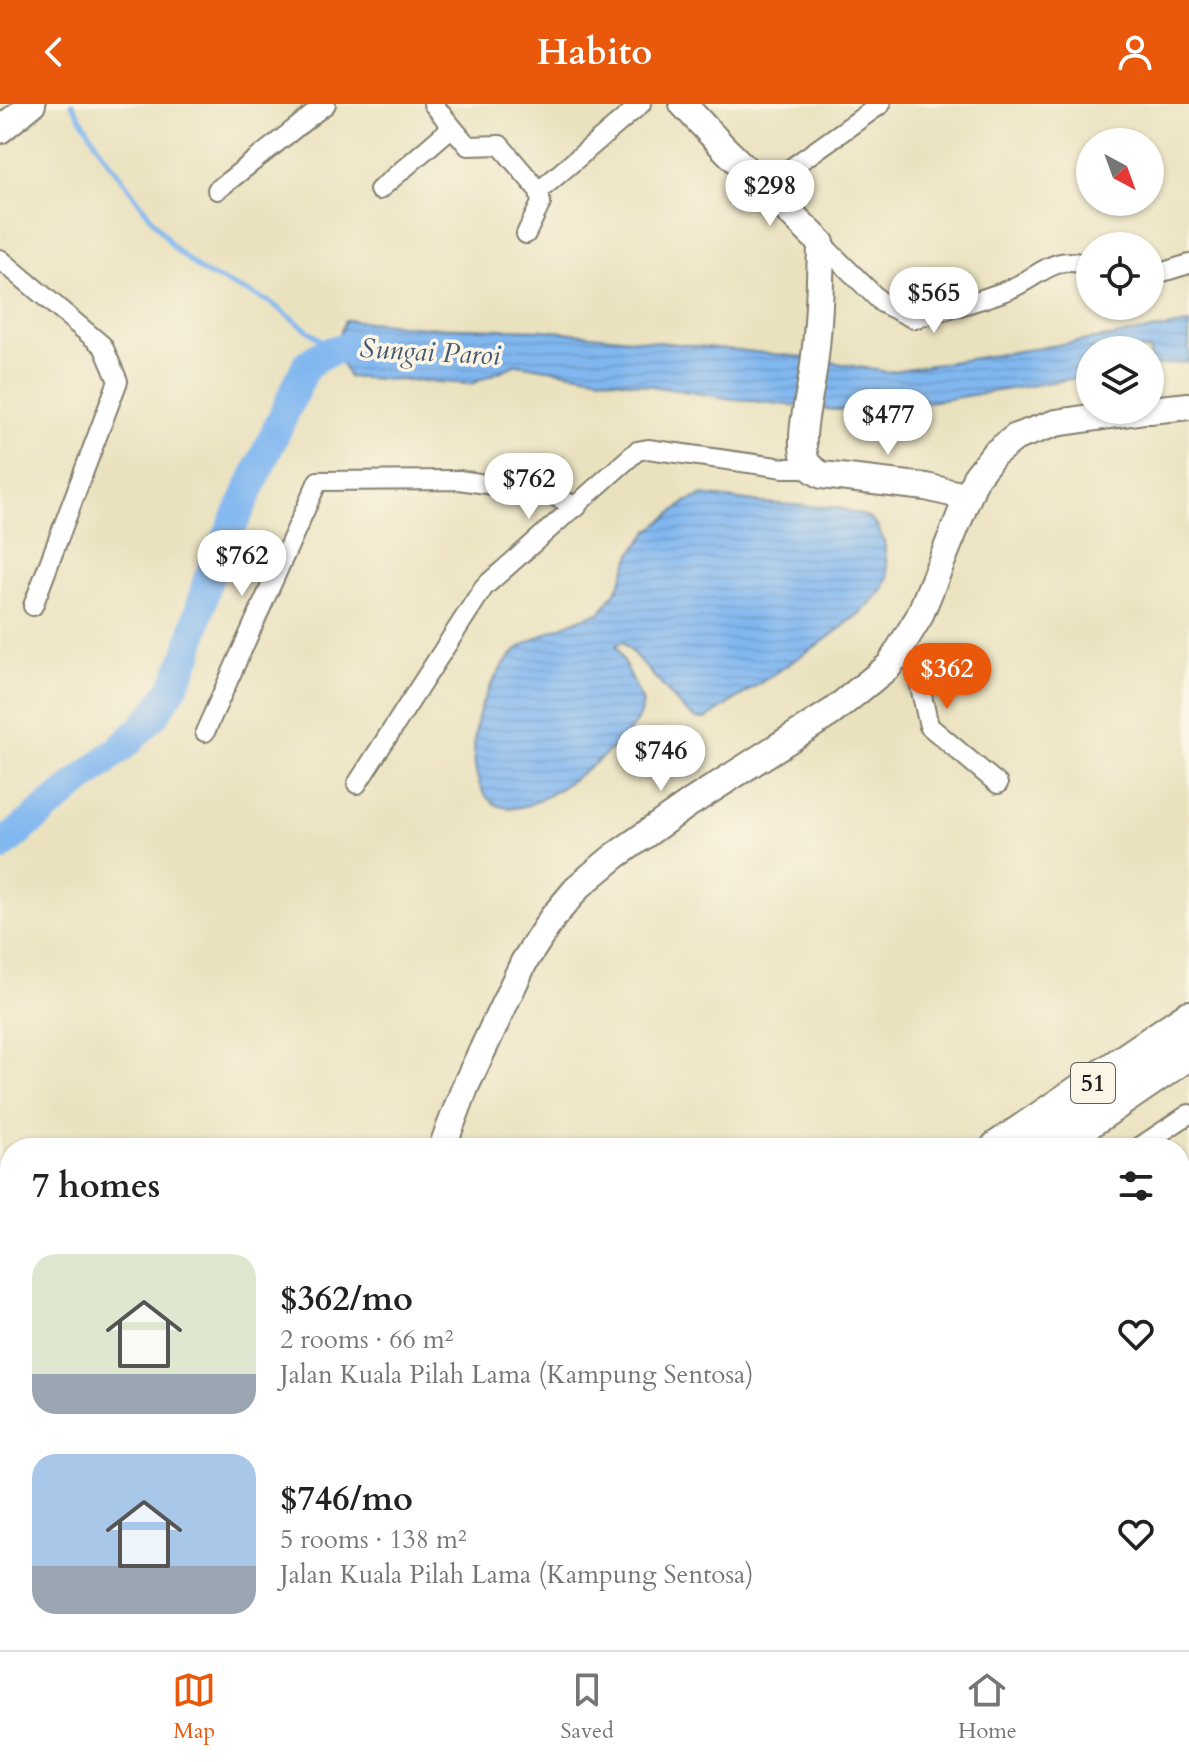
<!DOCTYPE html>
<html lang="en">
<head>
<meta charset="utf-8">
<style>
  :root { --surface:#fff; --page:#f6f6f6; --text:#222; --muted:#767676; --line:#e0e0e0; --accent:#ea580c }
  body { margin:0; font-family:Cardo,serif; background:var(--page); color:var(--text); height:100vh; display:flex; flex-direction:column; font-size:30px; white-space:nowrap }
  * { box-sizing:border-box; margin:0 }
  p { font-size:26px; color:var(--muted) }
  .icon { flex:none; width:44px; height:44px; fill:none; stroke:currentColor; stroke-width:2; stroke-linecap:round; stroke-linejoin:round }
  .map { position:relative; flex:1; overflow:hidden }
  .panel { position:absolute; left:0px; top:1034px; width:1190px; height:512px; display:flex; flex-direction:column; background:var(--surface); border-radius:32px 32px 0 0; box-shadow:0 2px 6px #0004 }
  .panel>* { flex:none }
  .needle { width:52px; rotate:139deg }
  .buttons { position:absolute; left:1076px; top:24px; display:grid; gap:16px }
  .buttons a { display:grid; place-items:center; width:88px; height:88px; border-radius:50%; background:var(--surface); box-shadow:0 2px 6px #0004; font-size:40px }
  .price { position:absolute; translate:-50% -68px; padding:0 18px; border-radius:28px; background:#fff; color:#222; font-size:26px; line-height:52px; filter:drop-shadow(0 2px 4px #0008) }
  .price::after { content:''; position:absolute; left:50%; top:48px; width:24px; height:18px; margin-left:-12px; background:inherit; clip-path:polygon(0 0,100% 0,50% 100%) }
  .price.on { background:var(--accent); color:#fff }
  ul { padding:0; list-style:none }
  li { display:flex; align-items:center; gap:24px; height:200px; padding:0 32px }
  li span { display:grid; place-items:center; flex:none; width:224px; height:160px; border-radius:24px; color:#555 }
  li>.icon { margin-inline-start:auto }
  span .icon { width:96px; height:96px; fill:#fffc; stroke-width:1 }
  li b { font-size:34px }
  h2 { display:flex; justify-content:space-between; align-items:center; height:96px; padding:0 32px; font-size:34px }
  header { display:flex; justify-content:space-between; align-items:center; height:104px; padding:0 32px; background:var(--accent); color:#fff; font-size:36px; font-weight:600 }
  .tabs { display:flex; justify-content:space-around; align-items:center; height:112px; border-top:2px solid var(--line); background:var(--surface); font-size:22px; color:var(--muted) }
  .tabs a { display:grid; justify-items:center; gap:4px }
  .tabs .on { color:var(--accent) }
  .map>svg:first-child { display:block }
  .water { fill:url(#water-rules); stroke:#4e6a86; stroke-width:2 }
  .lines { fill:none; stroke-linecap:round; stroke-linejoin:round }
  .stream { stroke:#81b7f0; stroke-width:5 }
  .river { stroke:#81b7f0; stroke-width:30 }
  .street-casing { stroke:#837f6e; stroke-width:22 }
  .secondary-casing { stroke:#837f6e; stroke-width:30 }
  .highway-casing { stroke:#837f6e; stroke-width:38 }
  .street { stroke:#fff; stroke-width:18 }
  .secondary { stroke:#fff; stroke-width:26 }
  .highway { stroke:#fff; stroke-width:34 }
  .labels { text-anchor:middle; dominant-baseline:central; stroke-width:7; stroke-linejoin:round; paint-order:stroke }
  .shield { fill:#fcf5e5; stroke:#5f5d58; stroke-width:2 }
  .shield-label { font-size:24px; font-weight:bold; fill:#1c1c1c }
  .water-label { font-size:28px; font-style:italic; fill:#445a71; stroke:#fcf5e5 }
</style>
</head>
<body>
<header><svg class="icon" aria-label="back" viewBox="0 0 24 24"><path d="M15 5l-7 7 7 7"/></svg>Habito<svg class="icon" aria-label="person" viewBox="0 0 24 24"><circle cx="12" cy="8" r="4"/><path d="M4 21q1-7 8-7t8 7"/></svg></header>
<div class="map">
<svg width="1189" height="1546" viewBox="0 0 1189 1546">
  <defs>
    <pattern id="water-rules" width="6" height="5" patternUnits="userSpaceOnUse" patternTransform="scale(2)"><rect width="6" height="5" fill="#81b7f0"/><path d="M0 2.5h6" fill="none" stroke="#6f9dcd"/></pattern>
  </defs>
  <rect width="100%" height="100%" fill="#fcf5e5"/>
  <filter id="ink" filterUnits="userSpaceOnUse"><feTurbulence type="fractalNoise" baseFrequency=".0125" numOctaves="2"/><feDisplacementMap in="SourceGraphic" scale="16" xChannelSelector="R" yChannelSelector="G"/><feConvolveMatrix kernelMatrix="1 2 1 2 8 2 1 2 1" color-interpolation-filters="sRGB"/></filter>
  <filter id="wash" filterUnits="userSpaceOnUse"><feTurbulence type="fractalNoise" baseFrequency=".006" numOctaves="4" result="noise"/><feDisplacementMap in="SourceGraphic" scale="32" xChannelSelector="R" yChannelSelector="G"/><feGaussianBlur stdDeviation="1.8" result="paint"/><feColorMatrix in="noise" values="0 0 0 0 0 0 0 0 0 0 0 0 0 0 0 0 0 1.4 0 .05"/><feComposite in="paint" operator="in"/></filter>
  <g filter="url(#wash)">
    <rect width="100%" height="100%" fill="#eae2bf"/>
    <path class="water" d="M 345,216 L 424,223 L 544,226 L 802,253 L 887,268 L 1189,220 L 1189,258 L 1150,262 L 1150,246 L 1090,246 L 1090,272 L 880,306 L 835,306 L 732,295 L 517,260 L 471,280 L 349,273 L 334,246 Z
      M 704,391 L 761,399 L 839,404 L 868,413 L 877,422 L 884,437 L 888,473 L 883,486 L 863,507 L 825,536 L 706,615 L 697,615 L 686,608 L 623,538 L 616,541 L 643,599 C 640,624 612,645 594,660 C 577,673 541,700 520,703 C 469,712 470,643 479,610 C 483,592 502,559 516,547 C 530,534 569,520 587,512 L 600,509 L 619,482 L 631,450 L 649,427 L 688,397 Z"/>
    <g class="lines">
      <path class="stream" d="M 72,0 L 104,51 L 174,144 L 201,167 L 270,198 L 334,246"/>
      <path class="river" d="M 0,743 L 129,637 L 155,610 L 175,580 L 188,550 L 208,475 L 306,262 C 325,244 348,242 374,243"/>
    </g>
  </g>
  <g filter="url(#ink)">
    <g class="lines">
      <defs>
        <path id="street" d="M 433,0 L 468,42 L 500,41 L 539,87 L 541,99 L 526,130
          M 763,84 L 881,0
          M 217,86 L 326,0
          M 379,86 L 451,24
          M 539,87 L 641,0
          M 821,139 L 882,199 L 914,215 C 945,205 979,198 1010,185 C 1039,173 1055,148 1090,162
          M 0,155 L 103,242 L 118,277 L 33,502
          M 1150,172 L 1189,160
          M 899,549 L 913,559 L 916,565 L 929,622 L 998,680
          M 205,628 L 318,377 L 459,376 L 548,389 L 577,403
          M 357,680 L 484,483 L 637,347 L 648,345 L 784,364 L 811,364
          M 1138,1044 L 1189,1010
          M 1180,1191 L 1189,1185
          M 1180,1230 L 1189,1244
          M 1180,1485 L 1189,1480
          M 0,1534 L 14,1546
          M 1102,1536 L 1108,1546
          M 1131,1536 L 1137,1546
          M 1179,1536 L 1185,1546
          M 112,1546 L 122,1536"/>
        <path id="secondary" d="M 683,0 L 725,45 L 821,139 C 820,182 819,226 813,268 C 810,291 798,333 805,354 C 807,363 815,367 822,371 L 926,383 L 968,393
          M 0,26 L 32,0
          M 1150,306 L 1189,302
          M 442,1044 L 466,981 L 524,858 L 553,813 L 579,782 L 615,752 L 690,699 L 832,608 L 889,562 L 919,513 L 976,373 L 994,350 L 1016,333 L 1056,319 L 1145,306
          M 277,1546 L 282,1536"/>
        <path id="highway" d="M 998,1044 L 1189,914
          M 1049,1044 L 1189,948
          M 331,1546 L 341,1536
          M 373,1546 L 384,1536"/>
      </defs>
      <use href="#street" class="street-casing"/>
      <use href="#secondary" class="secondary-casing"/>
      <use href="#highway" class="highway-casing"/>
      <use href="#street" class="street"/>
      <use href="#secondary" class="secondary"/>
      <use href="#highway" class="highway"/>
    </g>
  </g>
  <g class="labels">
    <rect class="shield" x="1071" y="959" width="44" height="40" rx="6"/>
    <g class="shield-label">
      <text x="1093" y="979">51</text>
    </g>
    <g class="water-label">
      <text transform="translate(430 248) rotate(3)">Sungai Paroi</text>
    </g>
  </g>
</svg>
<div class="buttons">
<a><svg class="needle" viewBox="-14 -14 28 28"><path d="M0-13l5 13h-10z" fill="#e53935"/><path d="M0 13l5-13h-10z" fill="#767676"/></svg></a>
<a><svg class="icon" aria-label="locate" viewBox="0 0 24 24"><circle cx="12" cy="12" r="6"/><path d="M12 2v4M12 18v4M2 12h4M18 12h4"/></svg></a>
<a><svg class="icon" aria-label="layers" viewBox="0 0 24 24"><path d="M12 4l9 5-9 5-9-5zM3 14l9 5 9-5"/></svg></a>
</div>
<b class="price" style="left:770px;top:124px">$298</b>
<b class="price" style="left:934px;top:231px">$565</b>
<b class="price" style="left:888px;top:353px">$477</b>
<b class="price" style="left:529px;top:417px">$762</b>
<b class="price" style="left:242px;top:494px">$762</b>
<b class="price on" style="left:947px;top:607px">$362</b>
<b class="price" style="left:661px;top:689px">$746</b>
<section class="panel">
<h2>7 homes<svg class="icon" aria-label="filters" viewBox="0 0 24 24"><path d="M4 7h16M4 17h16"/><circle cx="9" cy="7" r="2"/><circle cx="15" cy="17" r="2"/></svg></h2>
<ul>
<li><span style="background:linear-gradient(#dfe7d0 75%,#9aa5b1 0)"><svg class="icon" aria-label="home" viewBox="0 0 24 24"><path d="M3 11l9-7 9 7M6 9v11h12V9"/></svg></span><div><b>$362/mo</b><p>2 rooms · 66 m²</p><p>Jalan Kuala Pilah Lama (Kampung Sentosa)</p></div><svg class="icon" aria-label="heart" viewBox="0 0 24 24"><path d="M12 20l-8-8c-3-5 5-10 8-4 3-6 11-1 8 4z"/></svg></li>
<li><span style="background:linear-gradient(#a9c7e8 70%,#9aa5b1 0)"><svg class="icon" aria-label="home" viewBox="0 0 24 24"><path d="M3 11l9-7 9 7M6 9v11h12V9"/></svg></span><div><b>$746/mo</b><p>5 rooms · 138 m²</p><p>Jalan Kuala Pilah Lama (Kampung Sentosa)</p></div><svg class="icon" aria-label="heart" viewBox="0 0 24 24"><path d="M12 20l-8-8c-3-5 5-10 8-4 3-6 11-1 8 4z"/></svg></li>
</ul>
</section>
</div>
<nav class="tabs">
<a class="on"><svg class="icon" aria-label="map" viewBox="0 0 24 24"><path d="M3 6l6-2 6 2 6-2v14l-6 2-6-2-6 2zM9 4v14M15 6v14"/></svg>Map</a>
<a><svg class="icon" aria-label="saved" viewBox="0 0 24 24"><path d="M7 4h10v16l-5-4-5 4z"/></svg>Saved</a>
<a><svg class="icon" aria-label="home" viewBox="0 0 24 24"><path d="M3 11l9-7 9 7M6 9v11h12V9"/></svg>Home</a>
</nav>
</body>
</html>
